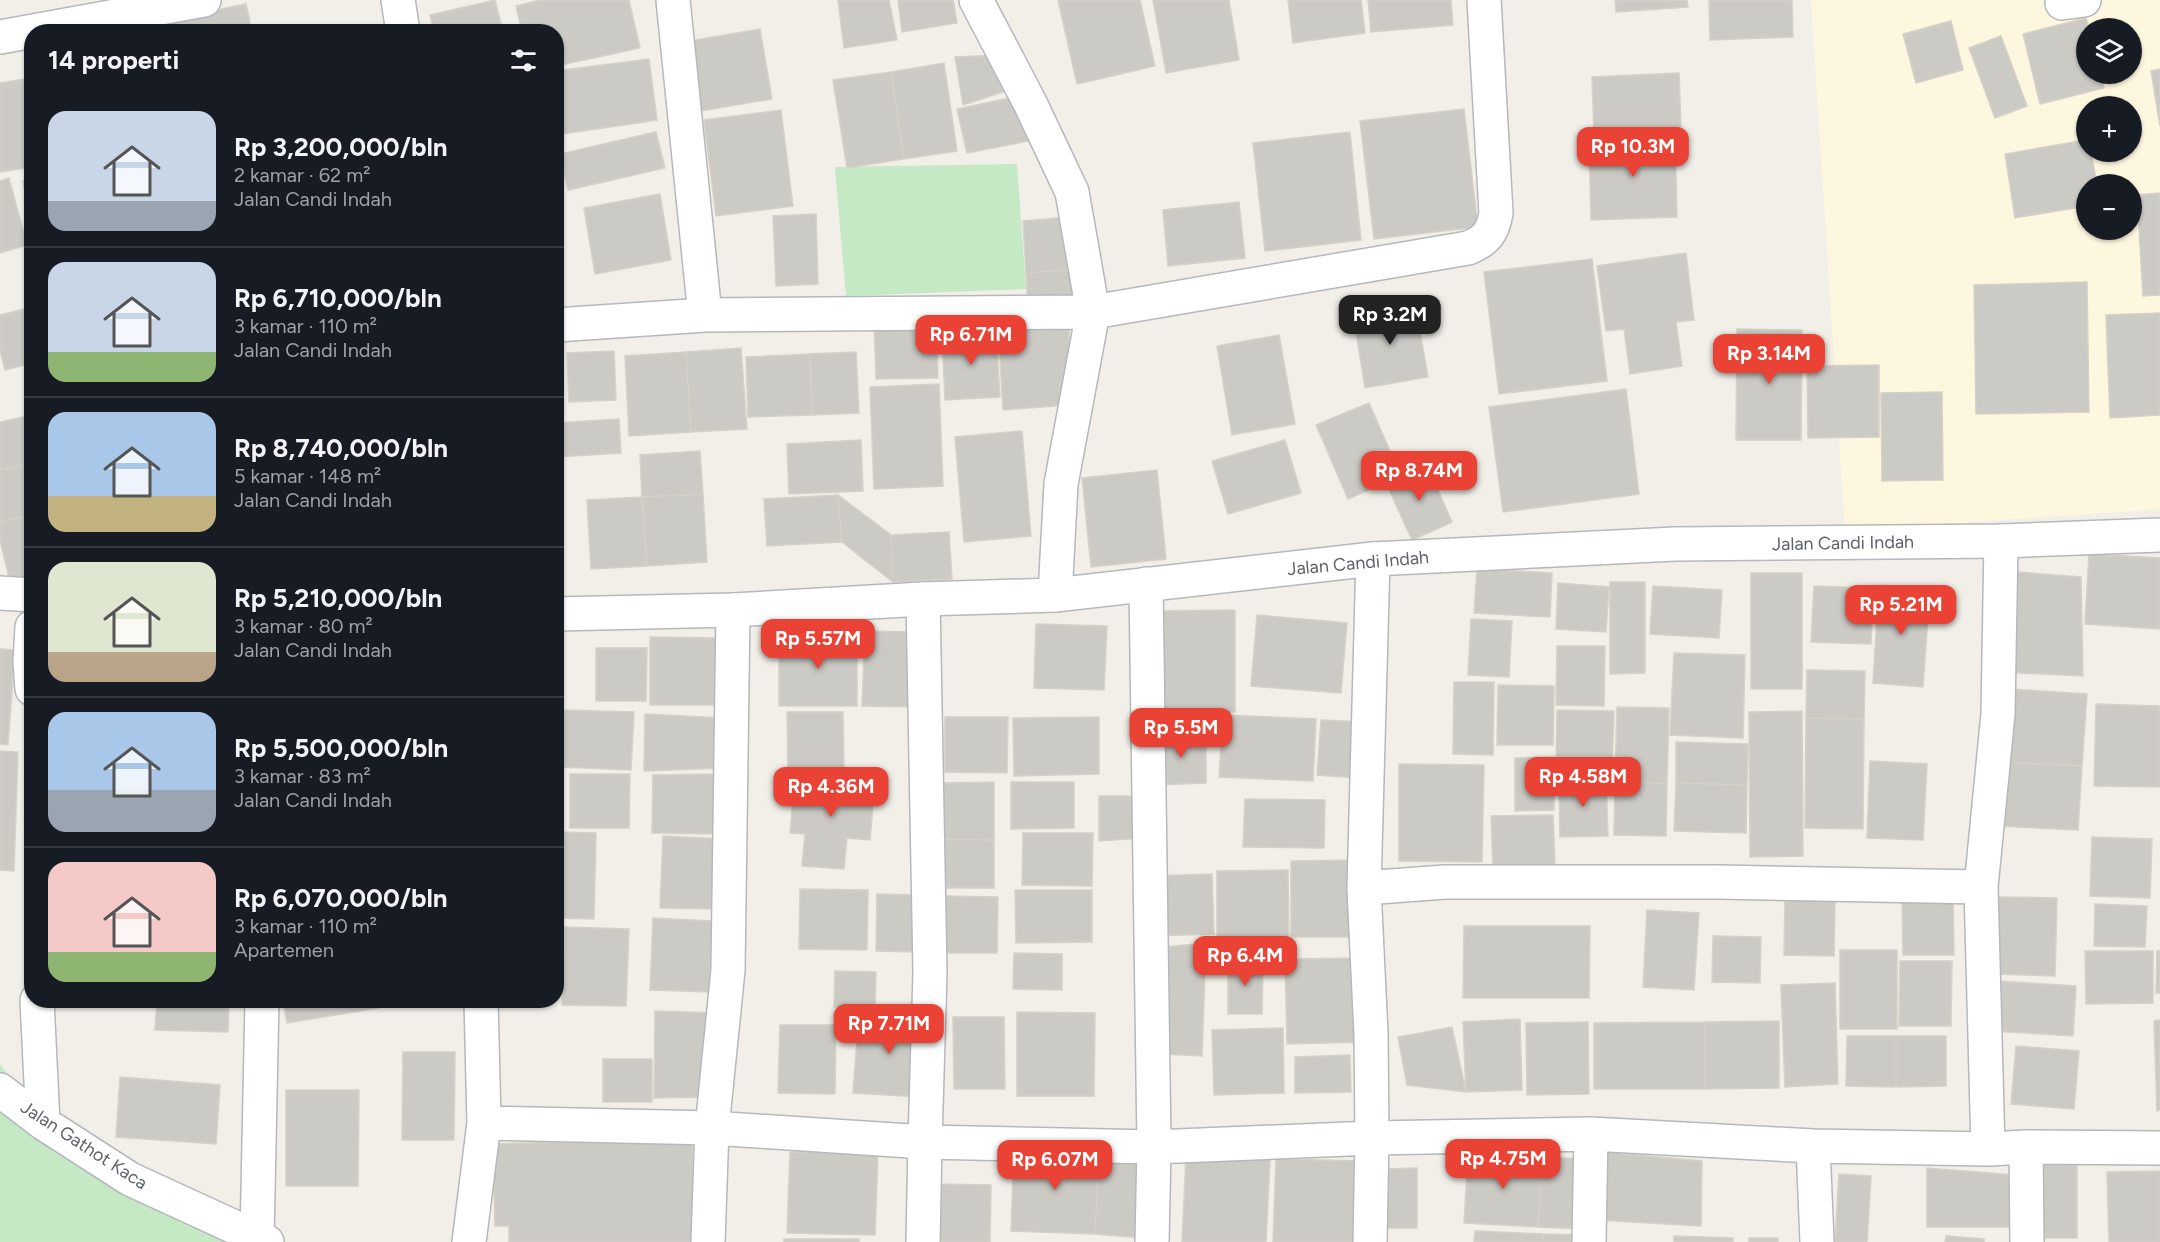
<!DOCTYPE html>
<html lang="id">
<head>
<meta charset="utf-8">
<style>
  :root { --surface:#171b24; --page:#242831; --text:#f1f3f6; --muted:#9ea1a6; --line:#363941; --accent:#ea4335 }
  body { margin:0; font-family:Figtree,sans-serif; background:var(--page); color:var(--text); height:100vh; display:flex; flex-direction:column; font-size:22px; white-space:nowrap }
  * { box-sizing:border-box; margin:0 }
  p { font-size:20px; color:var(--muted) }
  .icon { flex:none; width:33px; height:33px; fill:none; stroke:currentColor; stroke-width:2; stroke-linecap:round; stroke-linejoin:round }
  .map { position:relative; flex:1; overflow:hidden }
  .panel { position:absolute; left:24px; top:24px; width:540px; height:984px; display:flex; flex-direction:column; background:var(--surface); border-radius:24px; box-shadow:0 2px 4px #0004 }
  .panel>* { flex:none }
  .fabs { position:absolute; left:2076px; top:18px; display:grid; gap:12px }
  .fabs a { display:grid; place-items:center; width:66px; height:66px; border-radius:50%; background:var(--surface); box-shadow:0 2px 4px #0004; font-size:30px }
  .price { position:absolute; translate:-50% -51px; padding:0 14px; border-radius:12px; background:var(--accent); color:#fff; font-size:20px; line-height:39px; filter:drop-shadow(0 2px 3px #0008) }
  .price::after { content:''; position:absolute; left:50%; top:36px; width:18px; height:14px; margin-left:-9px; background:inherit; clip-path:polygon(0 0,100% 0,50% 100%) }
  .price.current { background:#222; color:#fff }
  ul { padding:0; list-style:none }
  li { display:flex; align-items:center; gap:18px; height:150px; padding:0 24px }
  li+li { border-top:2px solid var(--line) }
  li span { display:grid; place-items:center; flex:none; width:168px; height:120px; border-radius:18px; color:#555 }
  li>.icon { margin-inline-start:auto }
  span .icon { width:72px; height:72px; fill:#fffc; stroke-width:1 }
  li b { font-size:26px }
  h2 { display:flex; justify-content:space-between; align-items:center; height:72px; padding:0 24px; font-size:26px }
  .map>svg:first-child { display:block }
  .commercial { fill:#fef7e0; fill-rule:evenodd }
  .green { fill:#c5e8c5 }
  .building { fill:#cccac5; stroke:#d6d1c6; stroke-width:1.5 }
  .lines { fill:none; stroke-linecap:round; stroke-linejoin:round }
  .minor-casing { stroke:#b5b8bc; stroke-width:36 }
  .tertiary-casing { stroke:#b5b8bc; stroke-width:36 }
  .minor { stroke:#fff; stroke-width:33 }
  .tertiary { stroke:#fff; stroke-width:33 }
  .labels { text-anchor:middle; dominant-baseline:central; stroke-width:4.5; stroke-linejoin:round; paint-order:stroke }
  .street-label { font-size:18px; fill:#5f6368; stroke:#fff }
</style>
</head>
<body>
<div class="map">
<svg width="2160" height="1242" viewBox="0 0 2160 1242">
  <rect width="100%" height="100%" fill="#f1efe8"/>
  <path class="commercial" d="M 1811,0 L 2160,0 L 2160,509 L 1845,531 ZM 2086,28 L 2132,28 L 2132,74 L 2086,74 ZM 2086,106 L 2132,106 L 2132,152 L 2086,152 ZM 2086,184 L 2132,184 L 2132,230 L 2086,230 Z"/>
  <path class="green" d="M 1017,164 L 1026,289 L 846,296 L 835,167 Z
    M 0,1064 L 43,1123 L 267,1242 L 0,1242 Z"/>
  <path class="building" d="M 495,0 L 503,32 L 434,32 L 430,15 Z
    M 541,0 L 629,0 L 640,48 L 556,66 L 556,32 L 522,32 L 516,6 Z
    M 838,0 L 889,0 L 897,40 L 844,48 Z
    M 898,0 L 953,0 L 957,23 L 902,32 Z
    M 1058,0 L 1140,0 L 1155,66 L 1077,84 Z
    M 1153,0 L 1229,0 L 1239,60 L 1166,73 Z
    M 1288,0 L 1361,0 L 1365,33 L 1293,43 Z
    M 1368,0 L 1451,0 L 1453,25 L 1371,32 Z
    M 1615,0 L 1687,0 L 1688,7 L 1616,12 Z
    M 1709,0 L 1792,0 L 1793,37 L 1710,40 Z
    M 246,4 L 252,32 L 166,32 L 164,21 Z
    M 2086,18 L 2089,28 L 2086,28 L 2086,74 L 2100,74 L 2104,88 L 2040,104 L 2023,34 Z
    M 1951,21 L 1963,70 L 1916,83 L 1903,34 Z
    M 760,29 L 772,99 L 701,111 L 689,41 Z
    M 2001,36 L 2027,106 L 1995,118 L 1969,48 Z
    M 1000,55 L 1015,88 L 963,105 L 955,57 Z
    M 649,59 L 657,120 L 556,135 L 556,71 Z
    M 944,63 L 957,151 L 904,159 L 891,72 Z
    M 2160,69 L 2160,126 L 2151,71 Z
    M 891,72 L 904,159 L 847,168 L 833,80 Z
    M 1679,73 L 1681,129 L 1594,132 L 1592,77 Z
    M 32,78 L 32,167 L 0,172 L 0,83 Z
    M 1019,96 L 1028,141 L 967,153 L 957,109 Z
    M 1464,109 L 1478,227 L 1374,239 L 1360,121 Z
    M 781,110 L 793,206 L 716,216 L 704,120 Z
    M 656,132 L 665,168 L 568,190 L 560,154 Z
    M 1350,132 L 1361,240 L 1265,251 L 1253,143 Z
    M 1675,137 L 1677,217 L 1591,220 L 1589,140 Z
    M 2086,140 L 2086,152 L 2091,152 L 2097,184 L 2086,184 L 2086,206 L 2015,218 L 2005,154 Z
    M 9,178 L 27,245 L 0,253 L 0,181 Z
    M 32,180 L 32,232 L 23,181 Z
    M 2160,193 L 2160,295 L 2143,296 L 2137,195 Z
    M 660,194 L 671,260 L 595,274 L 584,208 Z
    M 1239,202 L 1245,258 L 1168,266 L 1163,210 Z
    M 816,214 L 818,284 L 776,286 L 773,216 Z
    M 1070,217 L 1081,269 L 1026,273 L 1023,221 Z
    M 1686,253 L 1694,320 L 1676,322 L 1682,366 L 1630,374 L 1624,329 L 1606,331 L 1597,266 Z
    M 1592,259 L 1607,381 L 1499,394 L 1484,272 Z
    M 1081,269 L 1082,306 L 1028,310 L 1026,273 Z
    M 2087,282 L 2089,412 L 1976,414 L 1974,285 Z
    M 1415,303 L 1428,377 L 1365,388 L 1353,314 Z
    M 29,308 L 32,319 L 32,363 L 5,370 L 0,350 L 0,315 Z
    M 2160,313 L 2160,415 L 2110,418 L 2106,315 Z
    M 936,316 L 938,378 L 876,379 L 874,317 Z
    M 1070,318 L 1066,405 L 1003,410 L 998,323 Z
    M 1737,329 L 1802,330 L 1801,440 L 1736,440 Z
    M 996,331 L 1000,397 L 945,400 L 942,334 Z
    M 1279,335 L 1295,424 L 1232,435 L 1217,346 Z
    M 741,348 L 747,429 L 691,432 L 686,352 Z
    M 614,351 L 616,400 L 569,402 L 567,353 Z
    M 686,352 L 691,432 L 629,436 L 625,356 Z
    M 856,352 L 859,413 L 812,415 L 810,354 Z
    M 810,354 L 812,415 L 748,417 L 746,357 Z
    M 1879,365 L 1879,437 L 1808,438 L 1807,366 Z
    M 939,384 L 943,486 L 874,489 L 870,387 Z
    M 1626,389 L 1639,494 L 1503,512 L 1489,407 Z
    M 1942,392 L 1943,480 L 1882,481 L 1881,393 Z
    M 1369,403 L 1401,476 L 1348,499 L 1316,425 Z
    M 32,415 L 32,463 L 0,470 L 0,422 Z
    M 619,419 L 621,453 L 556,457 L 556,423 Z
    M 1022,431 L 1031,536 L 964,542 L 955,437 Z
    M 861,440 L 863,491 L 789,494 L 787,444 Z
    M 1285,440 L 1301,493 L 1228,514 L 1212,461 Z
    M 700,451 L 703,494 L 642,497 L 640,455 Z
    M 32,463 L 32,515 L 0,522 L 0,470 Z
    M 1427,465 L 1452,522 L 1412,540 L 1386,483 Z
    M 1157,470 L 1166,559 L 1091,567 L 1082,478 Z
    M 703,494 L 707,562 L 647,566 L 642,497 Z
    M 838,495 L 842,542 L 767,546 L 764,499 Z
    M 838,495 L 891,535 L 893,582 L 842,542 Z
    M 642,497 L 647,566 L 591,569 L 587,500 Z
    M 32,515 L 32,581 L 11,586 L 0,540 L 0,522 Z
    M 949,532 L 952,579 L 893,582 L 891,535 Z
    M 2089,554 L 2160,558 L 2160,629 L 2085,624 Z
    M 1477,569 L 1552,573 L 1550,617 L 1474,613 Z
    M 2005,571 L 2081,577 L 2083,676 L 2000,672 Z
    M 1751,573 L 1802,573 L 1802,689 L 1751,689 Z
    M 1610,582 L 1645,582 L 1645,673 L 1610,674 Z
    M 1558,583 L 1609,587 L 1606,632 L 1556,629 Z
    M 1879,585 L 1930,588 L 1923,687 L 1873,683 Z
    M 1653,586 L 1722,590 L 1719,638 L 1650,634 Z
    M 1814,586 L 1873,588 L 1871,644 L 1811,642 Z
    M 1235,610 L 1235,712 L 1154,713 L 1154,611 Z
    M 1257,615 L 1347,623 L 1341,693 L 1251,686 Z
    M 1471,619 L 1512,621 L 1509,677 L 1468,675 Z
    M 1036,624 L 1107,626 L 1104,690 L 1034,688 Z
    M 865,631 L 920,632 L 919,707 L 862,706 Z
    M 779,634 L 857,634 L 857,706 L 779,706 Z
    M 650,637 L 721,638 L 716,705 L 650,705 Z
    M 1557,646 L 1605,646 L 1604,706 L 1556,705 Z
    M 596,648 L 647,648 L 646,701 L 596,701 Z
    M 0,649 L 15,650 L 8,745 L 0,744 Z
    M 1674,653 L 1745,655 L 1743,738 L 1670,735 Z
    M 1807,670 L 1865,671 L 1864,719 L 1806,718 Z
    M 1454,682 L 1494,682 L 1493,755 L 1453,754 Z
    M 1498,685 L 1554,686 L 1553,745 L 1497,745 Z
    M 2009,689 L 2087,694 L 2082,766 L 2003,762 Z
    M 2096,704 L 2160,706 L 2160,787 L 2094,786 Z
    M 1617,707 L 1669,708 L 1667,783 L 1615,782 Z
    M 564,710 L 634,712 L 631,770 L 561,767 Z
    M 1557,710 L 1614,711 L 1612,770 L 1556,768 Z
    M 1802,711 L 1803,856 L 1750,857 L 1749,712 Z
    M 787,712 L 843,712 L 844,773 L 788,774 Z
    M 645,714 L 723,718 L 724,768 L 644,771 Z
    M 1223,715 L 1316,719 L 1313,781 L 1219,777 Z
    M 945,717 L 1008,717 L 1007,773 L 945,772 Z
    M 1099,717 L 1099,774 L 1014,776 L 1013,718 Z
    M 1806,718 L 1864,719 L 1863,829 L 1805,828 Z
    M 1321,720 L 1362,722 L 1358,778 L 1317,775 Z
    M 1206,733 L 1206,783 L 1156,785 L 1155,735 Z
    M 1676,742 L 1748,744 L 1747,785 L 1676,783 Z
    M 0,751 L 18,752 L 14,871 L 0,870 Z
    M 1554,757 L 1554,810 L 1515,811 L 1515,758 Z
    M 1870,761 L 1927,764 L 1923,840 L 1867,838 Z
    M 2003,762 L 2082,766 L 2078,830 L 1999,826 Z
    M 1399,764 L 1484,765 L 1482,862 L 1399,861 Z
    M 570,774 L 630,774 L 629,828 L 570,828 Z
    M 720,774 L 719,834 L 652,833 L 653,775 Z
    M 795,777 L 875,783 L 870,840 L 847,838 L 844,869 L 802,866 L 805,834 L 790,833 Z
    M 1606,778 L 1608,836 L 1560,837 L 1559,779 Z
    M 994,782 L 994,840 L 939,839 L 939,783 Z
    M 1011,782 L 1074,782 L 1074,828 L 1011,829 Z
    M 1615,782 L 1667,783 L 1666,836 L 1614,835 Z
    M 1676,783 L 1747,785 L 1746,833 L 1674,831 Z
    M 1099,796 L 1144,796 L 1142,838 L 1099,841 Z
    M 1245,799 L 1325,800 L 1324,848 L 1243,847 Z
    M 1553,815 L 1555,866 L 1493,868 L 1491,816 Z
    M 556,832 L 596,833 L 594,919 L 556,918 Z
    M 1023,833 L 1093,833 L 1092,886 L 1022,885 Z
    M 663,836 L 724,839 L 722,909 L 660,908 Z
    M 2092,837 L 2152,839 L 2150,898 L 2090,896 Z
    M 939,839 L 994,840 L 994,888 L 939,888 Z
    M 1355,860 L 1355,937 L 1291,937 L 1291,861 Z
    M 1288,870 L 1289,950 L 1217,951 L 1217,871 Z
    M 1212,874 L 1214,934 L 1153,936 L 1151,876 Z
    M 800,889 L 868,890 L 867,950 L 799,949 Z
    M 1015,890 L 1092,890 L 1092,942 L 1016,943 Z
    M 1902,893 L 1953,893 L 1954,955 L 1903,955 Z
    M 877,894 L 917,895 L 916,952 L 876,951 Z
    M 946,896 L 998,897 L 997,953 L 944,953 Z
    M 1997,897 L 2057,898 L 2055,976 L 1994,974 Z
    M 1785,899 L 1835,900 L 1834,956 L 1784,955 Z
    M 2095,904 L 2147,906 L 2145,947 L 2094,946 Z
    M 1647,910 L 1699,913 L 1694,990 L 1643,987 Z
    M 653,918 L 712,921 L 709,992 L 650,990 Z
    M 1464,926 L 1590,926 L 1589,998 L 1463,998 Z
    M 565,927 L 629,929 L 626,1006 L 562,1005 Z
    M 1713,936 L 1761,937 L 1760,983 L 1712,982 Z
    M 1206,943 L 1202,1056 L 1164,1054 L 1165,947 Z
    M 1840,950 L 1897,950 L 1897,1029 L 1840,1029 Z
    M 2085,951 L 2153,951 L 2153,1003 L 2086,1004 Z
    M 2157,951 L 2160,951 L 2160,993 L 2156,993 Z
    M 1014,953 L 1062,954 L 1062,990 L 1013,989 Z
    M 1361,958 L 1363,1042 L 1287,1044 L 1285,959 Z
    M 1228,961 L 1263,961 L 1262,1014 L 1228,1014 Z
    M 1900,961 L 1952,961 L 1951,1026 L 1899,1026 Z
    M 835,971 L 876,972 L 875,1008 L 834,1007 Z
    M 1998,981 L 2076,986 L 2073,1036 L 1994,1031 Z
    M 1835,983 L 1838,1084 L 1785,1087 L 1781,985 Z
    M 157,1000 L 229,1000 L 228,1032 L 155,1030 Z
    M 283,1000 L 378,1000 L 379,1008 L 287,1023 Z
    M 655,1011 L 718,1013 L 709,1097 L 654,1098 Z
    M 1017,1012 L 1095,1013 L 1094,1096 L 1017,1096 Z
    M 859,1013 L 926,1018 L 920,1097 L 853,1093 Z
    M 953,1017 L 1004,1017 L 1005,1089 L 954,1089 Z
    M 1520,1019 L 1522,1090 L 1466,1092 L 1463,1022 Z
    M 2160,1020 L 2160,1110 L 2157,1111 L 2154,1021 Z
    M 1779,1021 L 1779,1088 L 1705,1089 L 1705,1022 Z
    M 1588,1022 L 1589,1094 L 1527,1095 L 1526,1023 Z
    M 1705,1022 L 1705,1089 L 1594,1089 L 1594,1023 Z
    M 780,1025 L 836,1025 L 835,1094 L 778,1093 Z
    M 1452,1027 L 1466,1092 L 1407,1085 L 1398,1037 Z
    M 1283,1028 L 1284,1093 L 1214,1095 L 1212,1030 Z
    M 1847,1036 L 1896,1036 L 1896,1087 L 1846,1086 Z
    M 1896,1036 L 1946,1036 L 1946,1086 L 1896,1087 Z
    M 2016,1046 L 2079,1051 L 2074,1109 L 2011,1104 Z
    M 403,1052 L 455,1052 L 454,1140 L 402,1140 Z
    M 1350,1055 L 1351,1092 L 1295,1093 L 1295,1057 Z
    M 603,1059 L 652,1059 L 652,1102 L 603,1102 Z
    M 120,1077 L 220,1085 L 216,1144 L 116,1137 Z
    M 286,1090 L 359,1090 L 358,1186 L 286,1186 Z
    M 692,1139 L 695,1242 L 509,1242 L 509,1226 L 495,1226 L 493,1144 Z
    M 1014,1148 L 1099,1152 L 1095,1234 L 1011,1231 Z
    M 790,1152 L 878,1153 L 875,1235 L 787,1233 Z
    M 1099,1152 L 1147,1153 L 1144,1238 L 1095,1234 Z
    M 1602,1152 L 1702,1161 L 1701,1226 L 1597,1220 Z
    M 1468,1154 L 1542,1157 L 1538,1227 L 1464,1223 Z
    M 1186,1156 L 1270,1160 L 1266,1242 L 1182,1242 Z
    M 1542,1157 L 1586,1159 L 1582,1229 L 1538,1227 Z
    M 1276,1159 L 1360,1161 L 1358,1242 L 1273,1242 Z
    M 2077,1161 L 2077,1238 L 2040,1238 L 2039,1162 Z
    M 1417,1168 L 1417,1228 L 1387,1228 L 1387,1169 Z
    M 1927,1168 L 2014,1175 L 2016,1227 L 1927,1227 Z
    M 2160,1171 L 2160,1242 L 2109,1242 L 2107,1172 Z
    M 1839,1174 L 1871,1176 L 1867,1242 L 1835,1242 Z
    M 935,1184 L 991,1185 L 990,1242 L 934,1242 Z
    M 1475,1231 L 1544,1234 L 1544,1242 L 1474,1242 Z
    M 1544,1234 L 1582,1235 L 1582,1242 L 1544,1242 Z
    M 1674,1236 L 1733,1238 L 1733,1242 L 1674,1242 Z
    M 1946,1236 L 1984,1239 L 1984,1242 L 1945,1242 Z
    M 1749,1238 L 1778,1238 L 1778,1242 L 1749,1242 Z
    M 784,1239 L 859,1239 L 859,1242 L 784,1242 Z"/>
  <g class="lines">
    <defs>
      <path id="minor" d="M 398,0 L 403,32
        M 673,0 L 705,315
        M 976,0 L 1030,103 L 1072,192 L 1093,312 L 1061,484 L 1055,595
        M 2062,3 L 2084,0
        M 0,37 L 204,0
        M 556,325 L 705,315 L 1093,312 L 1468,248 C 1486,241 1493,232 1496,213 L 1484,0
        M 1146,584 L 1154,1147 L 1152,1242
        M 733,610 L 728,970 L 712,1128 L 925,1142 L 930,973 L 923,599
        M 32,627 L 30,662 L 32,689
        M 1981,887 L 1988,1149
        M 1364,888 L 1373,559
        M 37,1000 L 43,1123
        M 481,1000 L 484,1123 L 712,1128 L 708,1242
        M 0,1090 L 43,1123 L 130,1179 L 267,1242
        M 1591,1134 L 1813,1146
        M 2026,1147 L 2160,1148
        M 257,1238 L 262,1000
        M 469,1242 L 484,1123
        M 923,1242 L 925,1142 L 1154,1147 L 1372,1138 L 1370,1242
        M 1589,1242 L 1591,1134 L 1372,1138 L 1371,1034 L 1364,888 L 1445,882 L 1717,882 L 1981,887 L 1998,714 L 2001,541
        M 1817,1242 L 1813,1146 L 1988,1149 L 2026,1147 L 2027,1242"/>
      <path id="tertiary" d="M 0,593 L 32,595
        M 556,614 L 733,610 L 923,599 L 1055,595 L 1373,559 L 1675,544 L 2001,541 L 2160,535"/>
    </defs>
    <use href="#minor" class="minor-casing"/>
    <use href="#tertiary" class="tertiary-casing"/>
    <use href="#minor" class="minor"/>
    <use href="#tertiary" class="tertiary"/>
  </g>
  <g class="labels">
    <g class="street-label">
      <text transform="translate(1843 543) rotate(-1)">Jalan Candi Indah</text>
      <text transform="translate(1358 563) rotate(-5)">Jalan Candi Indah</text>
      <text transform="translate(84 1145) rotate(33)">Jalan Gathot Kaca</text>
    </g>
  </g>
</svg>
<div class="fabs">
<a><svg class="icon" aria-label="layers" viewBox="0 0 24 24"><path d="M12 4l9 5-9 5-9-5zM3 14l9 5 9-5"/></svg></a>
<a>+</a>
<a>−</a>
</div>
<b class="price" style="left:1633px;top:178px">Rp 10.3M</b>
<b class="price current" style="left:1390px;top:346px">Rp 3.2M</b>
<b class="price" style="left:971px;top:366px">Rp 6.71M</b>
<b class="price" style="left:1769px;top:385px">Rp 3.14M</b>
<b class="price" style="left:1419px;top:502px">Rp 8.74M</b>
<b class="price" style="left:1901px;top:636px">Rp 5.21M</b>
<b class="price" style="left:818px;top:670px">Rp 5.57M</b>
<b class="price" style="left:1181px;top:759px">Rp 5.5M</b>
<b class="price" style="left:1583px;top:808px">Rp 4.58M</b>
<b class="price" style="left:831px;top:818px">Rp 4.36M</b>
<b class="price" style="left:1245px;top:987px">Rp 6.4M</b>
<b class="price" style="left:889px;top:1055px">Rp 7.71M</b>
<b class="price" style="left:1503px;top:1190px">Rp 4.75M</b>
<b class="price" style="left:1055px;top:1191px">Rp 6.07M</b>
<section class="panel">
<h2>14 properti<svg class="icon" aria-label="filters" viewBox="0 0 24 24"><path d="M4 7h16M4 17h16"/><circle cx="9" cy="7" r="2"/><circle cx="15" cy="17" r="2"/></svg></h2>
<ul>
<li><span style="background:linear-gradient(#c9d6e8 75%,#9aa5b1 0)"><svg class="icon" aria-label="home" viewBox="0 0 24 24"><path d="M3 11l9-7 9 7M6 9v11h12V9"/></svg></span><div><b>Rp 3,200,000/bln</b><p>2 kamar · 62 m²</p><p>Jalan Candi Indah</p></div></li>
<li><span style="background:linear-gradient(#c9d6e8 75%,#8fb573 0)"><svg class="icon" aria-label="home" viewBox="0 0 24 24"><path d="M3 11l9-7 9 7M6 9v11h12V9"/></svg></span><div><b>Rp 6,710,000/bln</b><p>3 kamar · 110 m²</p><p>Jalan Candi Indah</p></div></li>
<li><span style="background:linear-gradient(#a9c7e8 70%,#c2b280 0)"><svg class="icon" aria-label="home" viewBox="0 0 24 24"><path d="M3 11l9-7 9 7M6 9v11h12V9"/></svg></span><div><b>Rp 8,740,000/bln</b><p>5 kamar · 148 m²</p><p>Jalan Candi Indah</p></div></li>
<li><span style="background:linear-gradient(#dfe7d0 75%,#b9a48a 0)"><svg class="icon" aria-label="home" viewBox="0 0 24 24"><path d="M3 11l9-7 9 7M6 9v11h12V9"/></svg></span><div><b>Rp 5,210,000/bln</b><p>3 kamar · 80 m²</p><p>Jalan Candi Indah</p></div></li>
<li><span style="background:linear-gradient(#a9c7e8 65%,#9aa5b1 0)"><svg class="icon" aria-label="home" viewBox="0 0 24 24"><path d="M3 11l9-7 9 7M6 9v11h12V9"/></svg></span><div><b>Rp 5,500,000/bln</b><p>3 kamar · 83 m²</p><p>Jalan Candi Indah</p></div></li>
<li><span style="background:linear-gradient(#f6c9c9 75%,#8fb573 0)"><svg class="icon" aria-label="home" viewBox="0 0 24 24"><path d="M3 11l9-7 9 7M6 9v11h12V9"/></svg></span><div><b>Rp 6,070,000/bln</b><p>3 kamar · 110 m²</p><p>Apartemen</p></div></li>
</ul>
</section>
</div>
</body>
</html>
